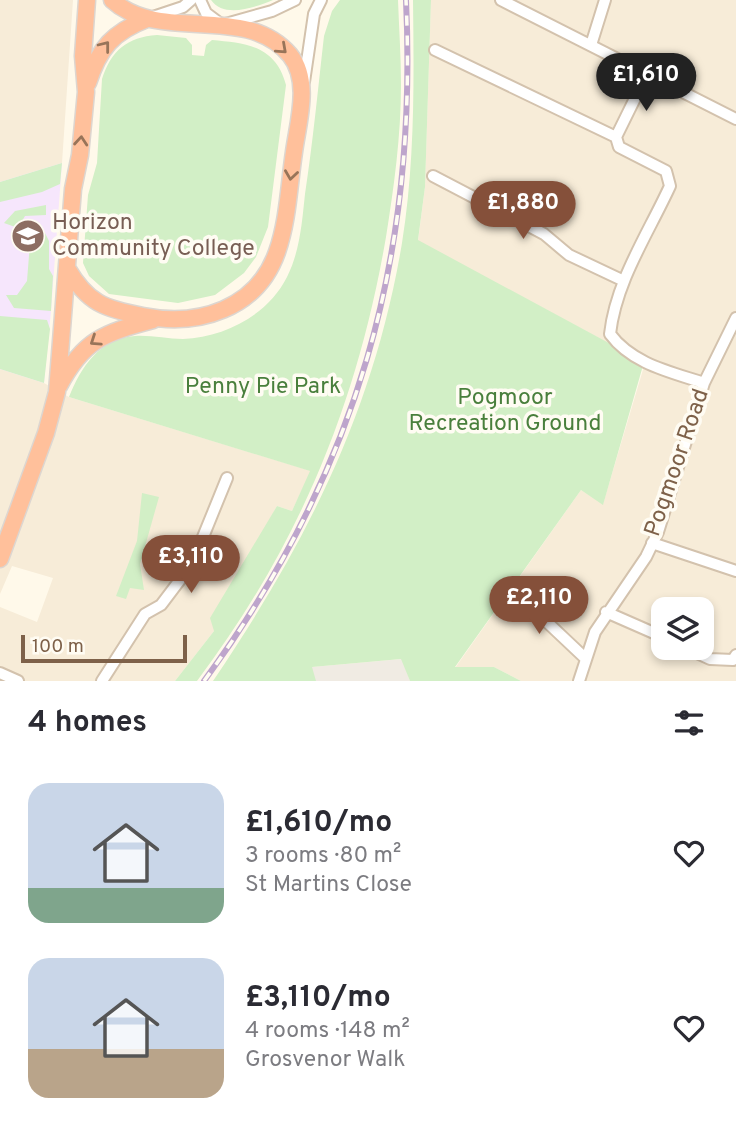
<!DOCTYPE html>
<html lang="en">
<head>
<meta charset="utf-8">
<style>
  :root { --surface:#fff; --page:#f7f7f7; --text:#2b2b33; --muted:#7c7c81; --accent:#85503a }
  body { margin:0; font-family:Overpass,sans-serif; background:var(--page); color:var(--text); height:100vh; display:flex; flex-direction:column; font-size:26px; white-space:nowrap }
  * { box-sizing:border-box; margin:0 }
  p { font-size:23px; color:var(--muted) }
  .icon { flex:none; width:38px; height:38px; fill:none; stroke:currentColor; stroke-width:2; stroke-linecap:round; stroke-linejoin:round }
  .map { position:relative; height:681px; overflow:hidden }
  .panel { display:flex; flex-direction:column; background:var(--surface); flex:1 }
  .panel>* { flex:none }
  .fabs { position:absolute; left:651px; top:597px; display:grid; gap:14px }
  .fabs a { display:grid; place-items:center; width:63px; height:63px; border-radius:14px; background:var(--surface); box-shadow:0 4px 10px #0003; font-size:35px }
  .scale { position:absolute; left:21px; bottom:18px; width:166px; box-sizing:border-box; padding-left:7px; border:4px solid #7e6149; border-top:0; font-size:19px; line-height:24px; white-space:nowrap; color:#7e6149; -webkit-text-stroke:5px #fffcf3; paint-order:stroke }
  .price { position:absolute; translate:-50% -60px; padding:0 16px; border-radius:24px; background:var(--accent); color:#fff; font-size:23px; line-height:46px; filter:drop-shadow(0 2px 4px #0008) }
  .price::after { content:''; position:absolute; left:50%; top:42px; width:21px; height:16px; margin-left:-10px; background:inherit; clip-path:polygon(0 0,100% 0,50% 100%) }
  .price.on { background:#222; color:#fff }
  ul { padding:0; list-style:none }
  li { display:flex; align-items:center; gap:21px; height:175px; padding:0 28px }
  li span { display:grid; place-items:center; flex:none; width:196px; height:140px; border-radius:21px; color:#555 }
  li>.icon { margin-inline-start:auto }
  span .icon { width:84px; height:84px; fill:#fffc; stroke-width:1 }
  li b { font-size:30px }
  h2 { display:flex; justify-content:space-between; align-items:center; height:84px; padding:0 28px; font-size:30px }
  .map>svg:first-child { display:block }
  .residential { fill:#f7ecd8; fill-rule:evenodd }
  .industrial { fill:#f0ebe3 }
  .education { fill:#f6e6fc }
  .green { fill:#d2efc6 }
  .lines { fill:none; stroke-linecap:round; stroke-linejoin:round }
  .minor-casing { stroke:#d3c2ad; stroke-width:14 }
  .highway-casing { stroke:#ddd6d0; stroke-width:19 }
  .minor { stroke:#fff; stroke-width:10 }
  .highway { stroke:#ffc09b; stroke-width:16 }
  .rail-casing { stroke:#bea5cc; stroke-width:6 }
  .rail { stroke:#fffcf3; stroke-width:3.5; stroke-dasharray:10; stroke-linecap:butt }
  .oneway { stroke:#987459 }
  .labels { text-anchor:middle; dominant-baseline:central; stroke-width:7; stroke-linejoin:round; paint-order:stroke }
  .education-label { font-size:23px; fill:#785e54; stroke:#fffcf3; text-anchor:start }
  .park-label { font-size:23px; fill:#497f3c; stroke:#fffcf3 }
  .street-label { font-size:23px; fill:#7e6149; stroke:#fffcf3 }
</style>
</head>
<body>
<div class="map">
<svg width="736" height="681" viewBox="0 0 736 681">
  <rect width="100%" height="100%" fill="#fff9ea"/>
  <path class="residential" d="M 0,0 L 73,0 L 62,163 L 0,182 Z
    M 431,0 L 736,0 L 736,681 L 521,681 L 494,667 L 455,668 L 581,490 L 603,504 L 645,363 L 418,241 L 425,187 ZM 663,609 L 702,609 L 702,648 L 663,648 Z
    M 0,369 L 44,383 L 69,397 L 311,471 L 292,511 L 277,506 L 214,631 L 175,681 L 0,681 L 0,607 L 37,622 L 53,578 L 12,566 L 0,594 Z"/>
  <path class="industrial" d="M 402,659 L 410,681 L 218,681 L 312,667 Z"/>
  <path class="education" d="M 62,163 L 51,311 L 44,383 L 0,369 L 0,182 Z"/>
  <path class="green" d="M 211,0 L 273,0 C 256,7 224,19 211,0 Z
    M 340,0 L 398,0 C 399,28 401,57 401,85 C 401,136 394,187 386,237 C 357,405 299,545 197,681 L 175,681 L 214,631 L 210,618 L 277,506 L 292,511 L 310,471 L 69,397 C 81,367 99,339 135,336 C 151,335 167,339 183,339 C 225,337 268,315 287,277 C 300,251 302,222 305,194 C 313,141 318,89 324,36 L 332,11 Z
    M 413,0 L 431,0 L 425,187 L 418,240 L 644,362 L 603,505 L 581,490 L 455,667 L 494,667 L 521,681 L 410,681 L 401,659 L 312,667 L 316,681 L 213,681 C 307,542 374,410 402,243 C 415,162 414,81 413,0 Z
    M 157,35 L 186,38 L 192,45 L 192,55 L 204,56 L 206,45 L 212,40 C 246,43 276,46 286,85 L 268,227 L 256,257 L 244,273 L 215,295 L 178,303 L 109,294 L 89,276 L 83,263 L 88,195 L 97,163 L 102,79 C 111,51 127,37 157,35 Z
    M 62,163 L 60,184 L 42,192 L 0,202 L 0,182 Z
    M 46,205 L 46,215 L 25,216 L 18,228 L 4,223 L 15,211 Z
    M 35,225 L 41,225 L 49,241 L 49,269 L 53,276 L 51,311 L 14,308 L 6,295 L 17,295 L 27,281 L 31,230 Z
    M 0,316 L 47,320 L 50,329 L 44,383 L 0,369 Z
    M 142,493 L 159,497 L 140,564 L 144,590 L 130,588 L 126,599 L 116,596 L 137,541 Z"/>
  <g class="lines">
    <defs>
      <path id="minor" d="M 200,0 L 206,13 L 222,25 L 272,11 L 295,0
        M 501,0 L 736,119
        M 153,17 L 183,7 L 191,0
        M 591,45 L 605,0
        M 435,50 L 616,137 L 619,147 L 666,171 L 670,186 C 648,234 616,281 610,334 C 632,364 671,372 704,383
        M 304,82 L 314,14 L 321,0
        M 616,137 L 647,74
        M 433,176 L 544,234 L 569,255 L 624,281
        M 652,543 L 736,571
        M 510,595 L 549,624 L 585,658
        M 606,612 L 663,637
        M 686,648 L 710,659 L 733,660 L 736,655
        M 0,673 L 18,681
        M 102,681 L 145,614 L 161,605 L 192,564 L 227,478
        M 579,681 L 595,632 L 646,557 L 658,532 L 704,383 L 736,318"/>
      <path id="highway" d="M 88,83 C 99,48 113,32 147,19
        M 67,268 C 88,304 104,308 143,316 C 199,327 257,309 277,252 C 288,221 289,185 294,152 C 298,122 311,81 290,55 C 245,2 160,44 112,0
        M 59,386 C 83,340 104,333 153,320
        M 0,559 L 46,433 L 57,392 L 73,189 L 80,155 L 86,92 L 83,56 L 87,0"/>
    </defs>
    <use href="#minor" class="minor-casing"/>
    <use href="#highway" class="highway-casing"/>
    <use href="#minor" class="minor"/>
    <use href="#highway" class="highway"/>
    <defs>
      <path id="rail" d="M 204,681 C 357,473 418,257 406,0"/>
    </defs>
    <use href="#rail" class="rail-casing"/>
    <use href="#rail" class="rail"/>
  </g>
  <defs><path id="oneway-chevron" d="M-2-3.5L2.5 0L-2 3.5" fill="none" stroke-width="1.6" stroke-linecap="round" stroke-linejoin="round" transform="scale(1.75)"/></defs>
  <g class="oneway">
    <use href="#oneway-chevron" transform="translate(105 46) rotate(-52)"/>
    <use href="#oneway-chevron" transform="translate(282 49) rotate(42)"/>
    <use href="#oneway-chevron" transform="translate(81 141) rotate(-85)"/>
    <use href="#oneway-chevron" transform="translate(291 175) rotate(98)"/>
    <use href="#oneway-chevron" transform="translate(95 341) rotate(146)"/>
  </g>
  <defs>
    <symbol id="school-disc" viewBox="-11 -11 22 22"><circle r="9.5" fill="#8d6e63" stroke="#fffcf3"/><path d="M0-5L7-2L0 1L-7-2ZM-4 1L0 2.5L4 1V4Q0 6-4 4Z" fill="#fff"/></symbol>
  </defs>
  <g fill-rule="evenodd">
    <use href="#school-disc" x="9" y="217" width="38" height="38"/>
  </g>
  <g class="labels">
    <g class="education-label">
      <text x="52" y="223">Horizon<tspan x="52" dy="26">Community College</tspan></text>
    </g>
    <g class="park-label">
      <text x="263" y="387">Penny Pie Park</text>
      <text x="505" y="398">Pogmoor<tspan x="505" dy="26">Recreation Ground</tspan></text>
    </g>
    <g class="street-label">
      <text transform="translate(678 463) rotate(-71)">Pogmoor Road</text>
    </g>
  </g>
</svg>
<div class="fabs">
<a><svg class="icon" aria-label="layers" viewBox="0 0 24 24"><path d="M12 4l9 5-9 5-9-5zM3 14l9 5 9-5"/></svg></a>
</div>
<div class="scale">100 m</div>
<b class="price on" style="left:646px;top:113px">£1,610</b>
<b class="price" style="left:523px;top:241px">£1,880</b>
<b class="price" style="left:191px;top:595px">£3,110</b>
<b class="price" style="left:539px;top:636px">£2,110</b>
</div>
<section class="panel">
<h2>4 homes<svg class="icon" aria-label="filters" viewBox="0 0 24 24"><path d="M4 7h16M4 17h16"/><circle cx="9" cy="7" r="2"/><circle cx="15" cy="17" r="2"/></svg></h2>
<ul>
<li><span style="background:linear-gradient(#c9d6e8 75%,#7fa58c 0)"><svg class="icon" aria-label="home" viewBox="0 0 24 24"><path d="M3 11l9-7 9 7M6 9v11h12V9"/></svg></span><div><b>£1,610/mo</b><p>3 rooms · 80 m²</p><p>St Martins Close</p></div><svg class="icon" aria-label="heart" viewBox="0 0 24 24"><path d="M12 20l-8-8c-3-5 5-10 8-4 3-6 11-1 8 4z"/></svg></li>
<li><span style="background:linear-gradient(#c9d6e8 65%,#b9a48a 0)"><svg class="icon" aria-label="home" viewBox="0 0 24 24"><path d="M3 11l9-7 9 7M6 9v11h12V9"/></svg></span><div><b>£3,110/mo</b><p>4 rooms · 148 m²</p><p>Grosvenor Walk</p></div><svg class="icon" aria-label="heart" viewBox="0 0 24 24"><path d="M12 20l-8-8c-3-5 5-10 8-4 3-6 11-1 8 4z"/></svg></li>
</ul>
</section>
</body>
</html>
